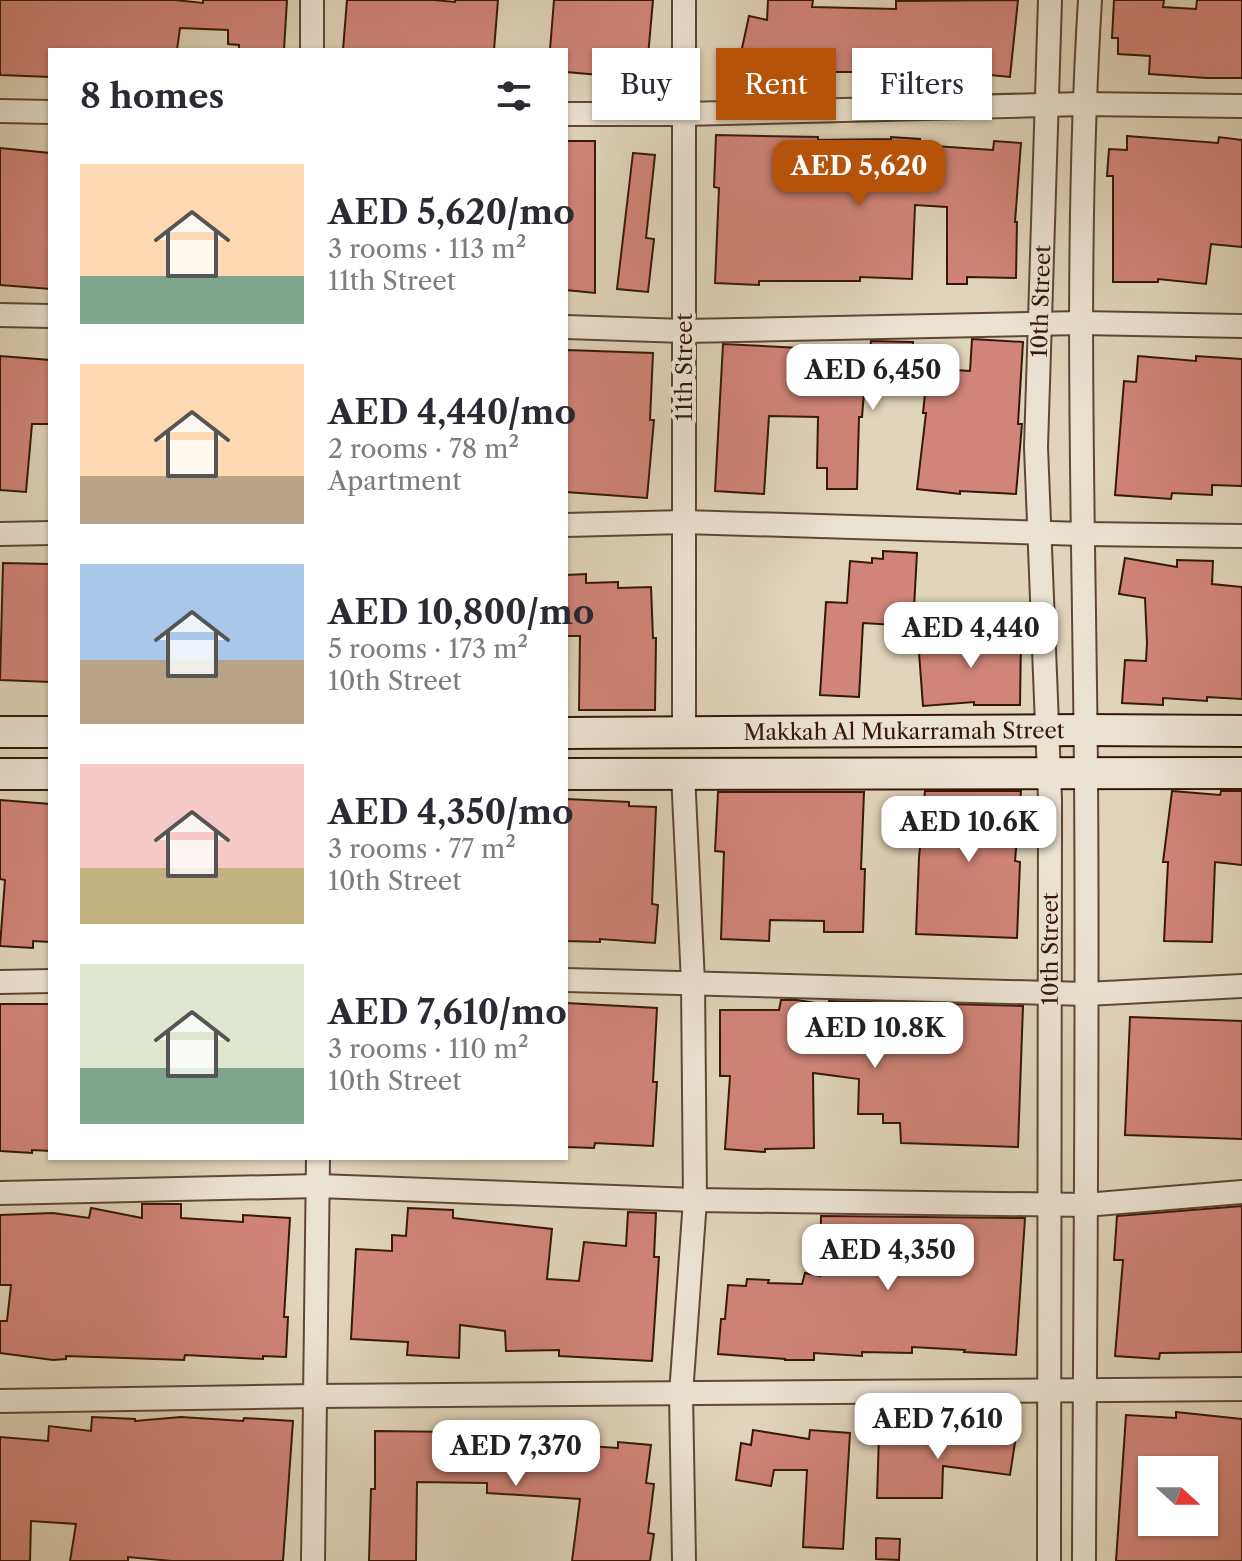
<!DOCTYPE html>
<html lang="en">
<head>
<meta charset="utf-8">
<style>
  :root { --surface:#fff; --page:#f2f2f3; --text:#2b2b33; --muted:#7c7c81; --accent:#b45309 }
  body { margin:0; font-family:"Libre Caslon Text",serif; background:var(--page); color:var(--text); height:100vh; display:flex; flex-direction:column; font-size:30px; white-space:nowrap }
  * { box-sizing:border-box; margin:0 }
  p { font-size:26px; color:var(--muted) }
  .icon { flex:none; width:44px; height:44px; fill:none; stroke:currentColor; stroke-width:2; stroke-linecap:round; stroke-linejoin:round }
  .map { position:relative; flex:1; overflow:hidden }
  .side { position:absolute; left:48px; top:48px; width:520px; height:1112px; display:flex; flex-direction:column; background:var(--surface); border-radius:0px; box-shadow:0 2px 6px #0004 }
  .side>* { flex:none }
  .hud { position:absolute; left:592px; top:48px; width:530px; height:72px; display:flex; gap:16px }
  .needle { width:52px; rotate:111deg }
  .fabs { position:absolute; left:1138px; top:1456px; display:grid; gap:16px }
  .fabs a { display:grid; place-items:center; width:80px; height:80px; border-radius:0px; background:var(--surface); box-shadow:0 2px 6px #0004; font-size:40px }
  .price { position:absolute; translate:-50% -68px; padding:0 18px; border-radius:16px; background:#fff; color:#222; font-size:26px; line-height:52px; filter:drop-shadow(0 2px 4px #0008) }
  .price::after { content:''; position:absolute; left:50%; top:48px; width:24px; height:18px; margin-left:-12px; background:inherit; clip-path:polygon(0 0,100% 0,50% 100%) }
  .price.active { background:var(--accent); color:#fff }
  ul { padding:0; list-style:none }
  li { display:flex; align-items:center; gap:24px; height:200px; padding:0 32px }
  li span { display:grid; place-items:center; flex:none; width:224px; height:160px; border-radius:0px; color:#555 }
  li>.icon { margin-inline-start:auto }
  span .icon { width:96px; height:96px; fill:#fffc; stroke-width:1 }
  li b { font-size:34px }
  h2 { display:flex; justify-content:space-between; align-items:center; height:96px; padding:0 32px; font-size:34px }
  .pill { padding:0 28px; border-radius:0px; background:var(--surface); box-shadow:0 2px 6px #0004; font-size:28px; line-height:72px }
  .pill.active { background:var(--accent); color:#fff }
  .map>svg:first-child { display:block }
  .building { fill:#d18479; stroke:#361806; stroke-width:2; fill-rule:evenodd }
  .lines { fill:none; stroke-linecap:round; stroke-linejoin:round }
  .minor-casing { stroke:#604733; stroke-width:26 }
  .secondary-casing { stroke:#361806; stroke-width:34 }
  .minor { stroke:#ebe3d2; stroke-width:22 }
  .secondary { stroke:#ebe3d2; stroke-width:30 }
  .labels { text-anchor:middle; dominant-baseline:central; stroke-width:8; stroke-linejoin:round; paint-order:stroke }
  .street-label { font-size:22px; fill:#361806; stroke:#ebe3d2 }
</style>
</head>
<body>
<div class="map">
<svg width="1242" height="1561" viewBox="0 0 1242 1561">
  <rect width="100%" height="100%" fill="#e0d4ba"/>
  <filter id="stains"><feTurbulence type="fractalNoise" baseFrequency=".0025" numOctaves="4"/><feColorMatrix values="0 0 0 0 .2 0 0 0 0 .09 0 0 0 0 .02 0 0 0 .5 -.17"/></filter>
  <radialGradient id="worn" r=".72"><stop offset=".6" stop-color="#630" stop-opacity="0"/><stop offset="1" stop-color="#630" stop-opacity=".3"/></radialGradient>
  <path class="building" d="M 0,0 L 175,0 L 203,3 L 203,0 L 287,0 L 284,50 L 239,50 L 239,45 L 228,44 L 228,30 L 180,28 L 177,50 L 50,50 L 50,77 L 0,75 Z
    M 347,0 L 434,0 L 455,2 L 455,0 L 498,0 L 494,50 L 343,50 Z
    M 554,0 L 653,0 L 646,79 L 566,72 L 566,50 L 550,50 Z
    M 768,0 L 813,0 L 812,7 L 896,9 L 896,1 L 1018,0 L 1010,77 L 969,73 L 970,59 L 938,56 L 936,76 L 863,72 L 811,72 L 811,76 L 770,76 L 770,82 L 724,83 L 725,62 L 739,62 L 749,16 L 767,20 Z
    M 1114,0 L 1164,0 L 1163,7 L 1196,9 L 1197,0 L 1242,0 L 1242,78 L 1207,78 L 1149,74 L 1150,56 L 1118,54 L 1118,38 L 1112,38 Z
    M 716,135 L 818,137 L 818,140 L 891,139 L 891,137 L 920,139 L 920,145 L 993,150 L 994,141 L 1021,143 L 1015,222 L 1017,222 L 1016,278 L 967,277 L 967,284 L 947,284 L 947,207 L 915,205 L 912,279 L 860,277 L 860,281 L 759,281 L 759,285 L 715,283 L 719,188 L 714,187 Z
    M 1127,136 L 1218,143 L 1219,137 L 1242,140 L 1242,247 L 1211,244 L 1206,284 L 1158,279 L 1158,282 L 1113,282 L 1113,176 L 1107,176 L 1109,149 L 1127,150 Z
    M 566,141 L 595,141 L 595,293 L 566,290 Z
    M 0,148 L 50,153 L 50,289 L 0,285 Z
    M 633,153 L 655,155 L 646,238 L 654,239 L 648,292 L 617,289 Z
    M 972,339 L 1023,342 L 1018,424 L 1022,424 L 1016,494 L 960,491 L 960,494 L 917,489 L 926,413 L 923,413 L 926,384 L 865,380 L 862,417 L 859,417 L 857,489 L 827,489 L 827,468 L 817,468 L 818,417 L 769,416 L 764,494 L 715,491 L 723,344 L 820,349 L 821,345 L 870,349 L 871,341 L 913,342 L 911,367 L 970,371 Z
    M 566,350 L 653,353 L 650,420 L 654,420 L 647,498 L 566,492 Z
    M 0,356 L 50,360 L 50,424 L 32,424 L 26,492 L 0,490 Z
    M 1138,356 L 1196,361 L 1196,356 L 1242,359 L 1242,486 L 1212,485 L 1212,495 L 1172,493 L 1171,499 L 1115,495 L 1124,381 L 1136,382 Z
    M 883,551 L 917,553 L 913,626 L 863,623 L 859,697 L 820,695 L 826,602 L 847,603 L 850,561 L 872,563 L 872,558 L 883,559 Z
    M 1125,558 L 1177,567 L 1177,560 L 1213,561 L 1212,584 L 1242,587 L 1242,699 L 1207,697 L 1207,701 L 1163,698 L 1163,705 L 1122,703 L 1125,660 L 1146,661 L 1147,643 L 1145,598 L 1119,594 Z
    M 3,563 L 50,564 L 50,682 L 0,680 Z
    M 586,574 L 586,583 L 618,582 L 618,588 L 651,587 L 653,638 L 656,638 L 655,710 L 579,710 L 580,636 L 566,636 L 566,575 Z
    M 981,634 L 1021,635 L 1020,705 L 974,705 L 974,702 L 923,706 L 918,639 Z
    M 925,791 L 1021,791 L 1015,861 L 1020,862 L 1017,938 L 916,934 L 919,858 Z
    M 1172,791 L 1220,795 L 1221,791 L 1242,791 L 1242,865 L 1215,862 L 1212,942 L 1164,941 L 1168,862 L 1163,862 Z
    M 718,792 L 864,792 L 861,869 L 865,869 L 863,932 L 824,932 L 824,921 L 770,920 L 769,941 L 721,939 L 724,852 L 715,851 Z
    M 566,799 L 629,802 L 629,806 L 656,807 L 652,904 L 658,905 L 655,943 L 600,939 L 600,942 L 566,941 Z
    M 0,800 L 50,804 L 50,942 L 33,941 L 33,948 L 0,946 L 5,880 L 0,879 Z
    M 781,1000 L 797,1000 L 828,1005 L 829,1001 L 1023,1006 L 1018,1147 L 901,1143 L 900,1123 L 883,1123 L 883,1114 L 858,1114 L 859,1079 L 813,1073 L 814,1148 L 765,1149 L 765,1152 L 725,1149 L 730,1076 L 720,1076 L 720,1010 L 779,1010 Z
    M 566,1003 L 657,1008 L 653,1082 L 657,1082 L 653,1146 L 595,1143 L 594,1148 L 566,1147 Z
    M 0,1004 L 50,1004 L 50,1151 L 32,1150 L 32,1153 L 0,1151 Z
    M 1130,1017 L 1242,1021 L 1242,1139 L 1125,1135 Z
    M 142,1204 L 181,1204 L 181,1218 L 243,1222 L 243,1215 L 290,1218 L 284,1317 L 288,1317 L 286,1357 L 263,1356 L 263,1359 L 185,1355 L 184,1360 L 66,1356 L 66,1359 L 53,1360 L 0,1353 L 0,1321 L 7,1321 L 11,1285 L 0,1285 L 0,1215 L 53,1213 L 89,1218 L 91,1208 L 142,1218 Z
    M 1242,1206 L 1242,1352 L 1160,1353 L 1159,1359 L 1115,1356 L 1123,1260 L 1114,1260 L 1117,1216 Z
    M 408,1208 L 453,1210 L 453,1218 L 552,1229 L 547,1279 L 579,1281 L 584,1242 L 626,1246 L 628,1212 L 656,1213 L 654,1257 L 659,1257 L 652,1361 L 559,1356 L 559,1350 L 506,1351 L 505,1331 L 460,1325 L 459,1358 L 407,1355 L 408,1342 L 351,1339 L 356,1249 L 392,1251 L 392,1235 L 406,1236 Z
    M 821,1216 L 1025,1218 L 1016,1355 L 964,1352 L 965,1350 L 912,1347 L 912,1353 L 862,1352 L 862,1356 L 814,1353 L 814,1360 L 785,1360 L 785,1359 L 718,1354 L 721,1319 L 725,1319 L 728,1285 L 746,1286 L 747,1279 L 769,1280 L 768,1283 L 802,1284 L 805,1273 L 820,1276 Z
    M 1176,1412 L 1242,1419 L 1242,1561 L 1116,1561 L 1126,1415 L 1176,1418 ZM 1152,1470 L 1204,1470 L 1204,1522 L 1152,1522 Z
    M 92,1417 L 135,1419 L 135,1421 L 181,1417 L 243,1421 L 244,1418 L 293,1421 L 283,1561 L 172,1561 L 128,1557 L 128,1561 L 70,1561 L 76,1524 L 31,1521 L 30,1561 L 0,1561 L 0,1437 L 48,1441 L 49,1426 L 91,1431 Z
    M 959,1428 L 1016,1436 L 1010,1475 L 943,1466 L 942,1498 L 877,1498 L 879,1435 L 958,1436 Z
    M 753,1430 L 809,1439 L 810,1430 L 850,1433 L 843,1549 L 803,1547 L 807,1470 L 774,1470 L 771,1486 L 736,1480 L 741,1443 L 751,1445 Z
    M 375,1431 L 459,1432 L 459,1438 L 618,1448 L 618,1442 L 651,1445 L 646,1483 L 654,1484 L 648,1533 L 654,1534 L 650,1561 L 572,1561 L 580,1499 L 487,1493 L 487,1483 L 417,1482 L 416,1561 L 369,1561 L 371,1489 L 375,1489 Z
    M 876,1538 L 900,1539 L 899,1560 L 876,1559 Z"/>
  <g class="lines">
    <defs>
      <g id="minor">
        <path d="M 684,0 L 684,734"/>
        <path d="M 312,50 L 312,0"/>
        <path d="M 0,111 L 50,112"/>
        <path d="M 566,114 L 684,114 L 1083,104 L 1242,106"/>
        <path d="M 0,315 L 50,316"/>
        <path d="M 566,327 L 684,331 L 1081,323 L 1242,326"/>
        <path d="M 566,525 L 684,522 L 1084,534 L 1242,536"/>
        <path d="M 0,534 L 50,533"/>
        <path d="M 683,774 L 693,982 L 695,1200 L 681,1394 L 684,1561"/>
        <path d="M 566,980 L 1086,994 L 1242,986"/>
        <path d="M 0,982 L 50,981"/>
        <path d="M 0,1193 L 318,1186 L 695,1200 L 1085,1205 L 1242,1192"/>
        <path d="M 0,1401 L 315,1396 L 1242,1389"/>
        <path d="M 313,1561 L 318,1158"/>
        <path id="s1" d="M 1049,1561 L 1050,800 L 1036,447 L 1050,0"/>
        <path d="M 1084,1561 C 1085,1300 1088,1038 1086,776 C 1084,518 1074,258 1090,0"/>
      </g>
      <g id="secondary">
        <path d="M 0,732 L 50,732"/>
        <path id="s2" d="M 566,733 L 1084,730 L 1242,731"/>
        <path d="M 0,774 L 50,774"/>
        <path d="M 566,774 L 1242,773"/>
      </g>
    </defs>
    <use href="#minor" class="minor-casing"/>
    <use href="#secondary" class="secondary-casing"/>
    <use href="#minor" class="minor"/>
    <use href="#secondary" class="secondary"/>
  </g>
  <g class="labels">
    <g class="street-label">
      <text stroke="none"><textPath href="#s1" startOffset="1260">10th Street</textPath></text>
      <text transform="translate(684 367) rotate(-90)">11th Street</text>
      <text stroke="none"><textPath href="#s2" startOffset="338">Makkah Al Mukarramah Street</textPath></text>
      <text stroke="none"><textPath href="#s1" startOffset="612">10th Street</textPath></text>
    </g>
  </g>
  <rect width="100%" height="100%" filter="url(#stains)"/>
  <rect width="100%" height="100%" fill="url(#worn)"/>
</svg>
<div class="fabs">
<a><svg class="needle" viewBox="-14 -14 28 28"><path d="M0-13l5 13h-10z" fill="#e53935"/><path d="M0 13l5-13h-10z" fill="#7c7c81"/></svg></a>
</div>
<b class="price active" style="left:859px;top:208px">AED 5,620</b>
<b class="price" style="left:873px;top:412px">AED 6,450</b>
<b class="price" style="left:971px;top:670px">AED 4,440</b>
<b class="price" style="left:969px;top:864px">AED 10.6K</b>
<b class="price" style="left:875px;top:1070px">AED 10.8K</b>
<b class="price" style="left:888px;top:1292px">AED 4,350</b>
<b class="price" style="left:938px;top:1461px">AED 7,610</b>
<b class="price" style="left:516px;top:1488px">AED 7,370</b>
<div class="hud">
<a class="pill">Buy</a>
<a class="pill active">Rent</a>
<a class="pill">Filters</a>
</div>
<section class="side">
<h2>8 homes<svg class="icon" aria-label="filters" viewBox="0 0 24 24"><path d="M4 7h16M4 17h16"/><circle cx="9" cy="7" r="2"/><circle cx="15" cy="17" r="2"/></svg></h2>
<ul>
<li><span style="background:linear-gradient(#ffd9b3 70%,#7fa58c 0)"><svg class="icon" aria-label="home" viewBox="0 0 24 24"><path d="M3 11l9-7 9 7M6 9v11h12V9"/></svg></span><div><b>AED 5,620/mo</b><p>3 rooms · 113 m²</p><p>11th Street</p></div></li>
<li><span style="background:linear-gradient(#ffd9b3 70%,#b9a48a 0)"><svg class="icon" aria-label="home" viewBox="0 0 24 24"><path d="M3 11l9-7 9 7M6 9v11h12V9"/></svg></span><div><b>AED 4,440/mo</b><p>2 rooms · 78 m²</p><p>Apartment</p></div></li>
<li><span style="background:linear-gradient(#a9c7e8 60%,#b9a48a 0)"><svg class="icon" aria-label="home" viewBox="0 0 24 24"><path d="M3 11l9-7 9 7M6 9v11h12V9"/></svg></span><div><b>AED 10,800/mo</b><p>5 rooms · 173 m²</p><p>10th Street</p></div></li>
<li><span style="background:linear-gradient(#f6c9c9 65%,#c2b280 0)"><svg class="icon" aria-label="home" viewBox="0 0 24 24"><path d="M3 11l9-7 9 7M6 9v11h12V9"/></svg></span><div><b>AED 4,350/mo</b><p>3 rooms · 77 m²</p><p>10th Street</p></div></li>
<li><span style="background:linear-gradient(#dfe7d0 65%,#7fa58c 0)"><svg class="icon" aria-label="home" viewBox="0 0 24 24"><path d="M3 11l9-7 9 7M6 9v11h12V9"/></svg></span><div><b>AED 7,610/mo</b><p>3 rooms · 110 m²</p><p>10th Street</p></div></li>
</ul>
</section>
</div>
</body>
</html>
